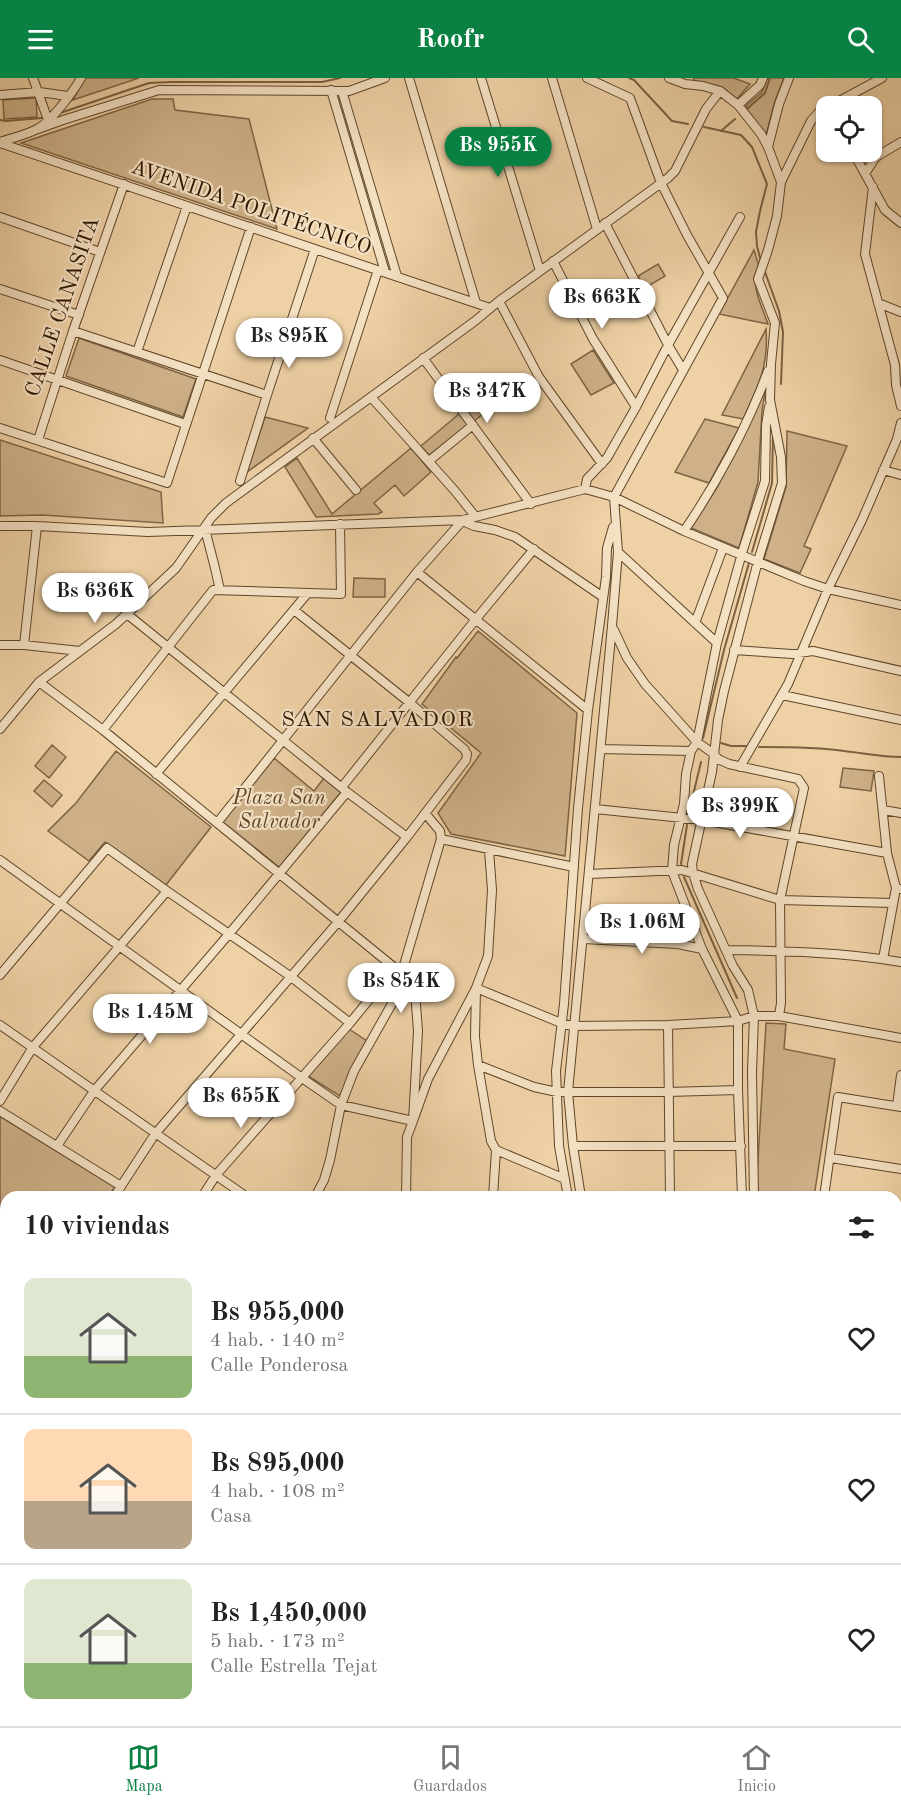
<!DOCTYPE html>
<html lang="es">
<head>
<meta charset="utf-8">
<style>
  :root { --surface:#fff; --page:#f6f6f6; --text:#222; --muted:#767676; --line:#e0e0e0; --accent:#0b8043 }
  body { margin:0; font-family:"Old Standard TT",serif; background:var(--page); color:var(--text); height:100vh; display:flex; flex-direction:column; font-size:22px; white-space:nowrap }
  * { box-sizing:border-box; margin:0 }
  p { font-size:20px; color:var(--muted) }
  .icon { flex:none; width:33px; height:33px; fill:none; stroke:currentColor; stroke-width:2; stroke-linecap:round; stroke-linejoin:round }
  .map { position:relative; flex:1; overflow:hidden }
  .side { position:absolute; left:0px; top:1113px; width:902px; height:536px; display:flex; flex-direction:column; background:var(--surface); border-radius:18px 18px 0 0; box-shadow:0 2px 4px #0004 }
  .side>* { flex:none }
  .fabs { position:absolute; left:816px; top:18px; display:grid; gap:12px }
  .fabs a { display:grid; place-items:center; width:66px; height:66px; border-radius:12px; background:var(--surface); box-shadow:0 2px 4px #0004; font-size:30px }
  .price { position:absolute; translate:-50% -51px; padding:0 14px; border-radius:21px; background:#fff; color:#222; font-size:20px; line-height:39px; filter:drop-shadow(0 2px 3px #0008) }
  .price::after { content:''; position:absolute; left:50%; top:36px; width:18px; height:14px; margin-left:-9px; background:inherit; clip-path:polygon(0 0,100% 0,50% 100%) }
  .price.selected { background:var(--accent); color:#fff }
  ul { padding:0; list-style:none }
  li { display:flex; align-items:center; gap:18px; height:150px; padding:0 24px }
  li+li { border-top:2px solid var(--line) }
  li span { display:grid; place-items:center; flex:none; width:168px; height:120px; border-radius:12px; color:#555 }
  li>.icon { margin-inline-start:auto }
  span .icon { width:72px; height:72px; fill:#fffc; stroke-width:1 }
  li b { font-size:26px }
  h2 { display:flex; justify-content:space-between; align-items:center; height:72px; padding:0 24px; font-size:26px }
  header { display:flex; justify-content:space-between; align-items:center; height:78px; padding:0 24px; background:var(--accent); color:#fff; font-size:27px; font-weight:700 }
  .tabs { display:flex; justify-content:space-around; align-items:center; height:84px; border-top:2px solid var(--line); background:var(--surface); font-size:16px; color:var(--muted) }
  .tabs a { display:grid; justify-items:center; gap:3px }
  .tabs .selected { color:var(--accent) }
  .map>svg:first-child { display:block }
  .green { fill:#ceb189; stroke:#7e6444; stroke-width:1.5 }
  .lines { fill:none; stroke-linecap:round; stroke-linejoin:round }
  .stream { stroke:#7b6141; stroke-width:2 }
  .minor-casing { stroke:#5f4629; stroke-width:10 }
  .minor { stroke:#f4e1c4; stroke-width:8 }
  .labels { text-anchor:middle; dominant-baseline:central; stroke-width:4.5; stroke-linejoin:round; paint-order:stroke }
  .street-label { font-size:21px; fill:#2f1700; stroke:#f4e1c4 }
  .park-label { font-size:21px; font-style:italic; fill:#5f4529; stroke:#f4e1c4 }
  .neighbourhood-label { font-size:22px; letter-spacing:1.5px; fill:#2f1700; stroke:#f4e1c4 }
</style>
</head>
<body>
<header><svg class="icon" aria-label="menu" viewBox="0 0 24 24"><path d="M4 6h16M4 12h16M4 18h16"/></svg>Roofr<svg class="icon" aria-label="search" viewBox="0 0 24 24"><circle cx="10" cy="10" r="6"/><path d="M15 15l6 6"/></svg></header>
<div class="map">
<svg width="901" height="1648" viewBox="0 0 901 1648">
  <rect width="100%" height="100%" fill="#eed1a5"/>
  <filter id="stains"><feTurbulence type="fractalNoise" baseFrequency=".00333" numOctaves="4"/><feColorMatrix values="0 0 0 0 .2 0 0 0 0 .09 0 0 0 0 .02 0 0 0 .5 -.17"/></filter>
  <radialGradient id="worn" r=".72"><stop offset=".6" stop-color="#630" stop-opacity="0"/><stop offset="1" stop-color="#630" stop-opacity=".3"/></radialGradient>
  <path class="green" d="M 85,0 L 139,0 L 73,22 Z
    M 694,0 L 734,0 L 750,6 L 737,21 L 722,9 L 693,2 Z
    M 767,0 L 784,0 L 775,23 L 766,57 L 751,39 L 746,28 L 762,14 Z
    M 36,20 L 37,39 L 4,41 L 3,22 Z
    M 152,21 L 173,21 L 175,32 L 249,41 L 277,151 L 21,65 Z
    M 754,172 L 759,188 C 749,206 762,228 768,246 L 719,236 Z
    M 658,186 L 665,198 L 645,210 L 638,198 Z
    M 628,208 L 635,220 L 615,232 L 607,220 Z
    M 766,251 C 769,288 758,309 743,341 L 722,337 Z
    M 79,260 L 196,301 L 183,339 L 66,298 Z
    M 593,272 L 614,305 L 591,317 L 571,286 Z
    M 505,307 L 509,316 L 474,343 L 468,335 Z
    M 766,308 L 762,333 L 758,404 L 739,470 L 691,450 L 718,408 Z
    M 460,335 L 469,347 L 429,377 L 421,368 Z
    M 265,339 L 308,350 L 247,394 Z
    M 705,341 L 739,350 L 709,405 L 675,394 Z
    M 787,353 L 847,368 L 804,468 L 811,471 L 800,495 L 764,481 L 786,409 Z
    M 0,362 L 161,414 L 163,445 L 42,437 L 0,438 Z
    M 411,370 L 431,394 L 404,418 L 395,407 L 374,425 L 382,434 L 378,436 L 316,439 L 285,389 L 297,380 L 332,436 Z
    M 354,500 L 385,501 L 385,519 L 353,519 Z
    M 478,553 L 577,635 L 565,778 L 451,756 L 438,735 L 481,675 L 422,626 L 456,579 L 457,580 Z
    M 52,667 L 66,679 L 49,700 L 35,688 Z
    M 116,673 L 211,749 L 166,807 L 105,764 L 89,783 L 48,753 L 76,725 Z
    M 274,680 L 314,713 L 324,700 L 341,714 L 280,790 L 223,744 Z
    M 843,690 L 874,693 L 871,713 L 840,709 Z
    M 44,702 L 62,717 L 52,729 L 34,713 Z
    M 766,945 L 786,946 L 784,971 L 835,981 L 814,1119 L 784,1119 L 756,1116 Z
    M 349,951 L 367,963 L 353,988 L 340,1018 L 308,998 Z
    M 0,1038 L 115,1109 L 108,1119 L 6,1119 L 6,1174 L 0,1171 Z
    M 896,1520 L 901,1520 L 901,1549 L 896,1548 L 896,1551 Z
    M 6,1559 L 6,1638 L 0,1635 L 0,1567 Z
    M 612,1642 L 844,1643 L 843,1648 L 610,1648 Z"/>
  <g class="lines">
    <path class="stream" d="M 629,0 L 634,2 L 672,43 L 688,46
      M 748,30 L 765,15 L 770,0
      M 60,35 L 149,5 L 171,4 L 322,4 L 340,0
      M 0,42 L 6,43 L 42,40
      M 704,49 L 741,57 L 752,69 L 767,106 L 760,133 L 756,154 L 757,168 L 761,184
      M 721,53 L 735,41
      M 765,194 L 779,233 L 783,254 L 781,306
      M 752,474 L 772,405 L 773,357
      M 703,660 L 724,572 L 749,485
      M 721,665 L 731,668 L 746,668
      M 759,669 C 787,669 816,669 844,673 C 863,675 882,679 901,679
      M 689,734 L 701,684
      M 681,786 L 687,747
      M 684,799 L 737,920
      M 896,1540 L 901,1531
      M 773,1648 L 776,1642"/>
    <defs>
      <path id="minor" d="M 33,0 L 48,42
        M 409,0 L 476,225
        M 481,0 L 540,193
        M 552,0 L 597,151
        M 669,0 L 685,6 L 703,8 L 720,13 L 738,27 L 761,56 L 768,69 L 781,104 L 777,138 L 768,172 L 758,201 L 775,245 L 771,286 L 770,322 L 781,379 L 782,405 L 758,483 L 724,613 L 718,642 L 712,694 L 692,786 L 693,795 L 698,811 L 733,888 L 748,912 L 754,938 L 752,994 L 754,1119
        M 331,12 L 385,194
        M 342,13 L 397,198
        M 0,17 L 39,14 L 68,18
        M 738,27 L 760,7 L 763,0
        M 830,28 L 882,0
        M 38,51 L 63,42 L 159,12 L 349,13 L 385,0
        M 0,64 C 12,60 26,57 37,51 C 51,44 73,14 81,0
        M 0,65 L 490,230
        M 768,69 L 779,26 L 789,0
        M 853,74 L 885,132 L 901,145
        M 866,94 L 876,79 L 901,64
        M 781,104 L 811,43 L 819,34 L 826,31
        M 873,109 L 865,176 L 895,287 L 896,307 L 901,328
        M 0,139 L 100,174
        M 605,145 L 668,267 L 683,292
        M 553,183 L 593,261 L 636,329
        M 0,211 L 79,237
        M 499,223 L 539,299 L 602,386
        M 878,225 L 901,234
        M 73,253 L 267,317
        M 137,274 L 187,128
        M 423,280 L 531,426
        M 0,282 L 185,346
        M 371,319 L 455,413 L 475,438
        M 330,340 L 378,192
        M 0,350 L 167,405 L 251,149
        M 313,360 L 356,412
        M 38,362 L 73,253 L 124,106
        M 429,383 L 473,347
        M 883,392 L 901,397
        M 240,403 L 267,317 L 315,171
        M 585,411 L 587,401 L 607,380 L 636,329 L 668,267 L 740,139
        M 463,442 L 467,445 L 474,448 L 495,452 L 515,459 L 603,519
        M 0,448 L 37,448 L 148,454 L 463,442 L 585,411 L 614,419 L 684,453 L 804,503 L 828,511 L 901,527
        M 205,451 L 215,490 L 220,512
        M 684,453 C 717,405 748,347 768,293
        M 618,474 L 717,565
        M 417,494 L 588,632
        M 127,536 L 347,714 L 407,759
        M 695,545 L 723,470
        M 614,552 L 627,580 L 645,606 L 697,664 L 714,676 L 718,681 L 729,686 L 798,701 L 804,710 L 780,822 L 781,925 L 779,938
        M 0,567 L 24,567 L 80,573
        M 24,567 L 37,448
        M 734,572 L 792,576 L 813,573 L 901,593
        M 39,604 L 103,652 L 395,890 L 407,899 L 415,913 L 418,953 L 413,1043 L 407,1059 L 406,1119
        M 782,617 L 901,642
        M 0,651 L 39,604 L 116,546 L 176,490 L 211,440 L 226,425 L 475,243 L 499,223 L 668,100 L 675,93 L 706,31 L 720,13
        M 103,652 L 213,512 L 341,516 L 340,446
        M 601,671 L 691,673
        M 740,689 L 788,606 L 828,511 L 862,442 L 897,361 L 901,345
        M 156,696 L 307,516
        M 879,698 L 887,775 L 896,810 L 901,811
        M 342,709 L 476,541 L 534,471
        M 595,731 L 702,742 L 887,775
        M 883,732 L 901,735
        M 217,745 L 417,494 L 463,442
        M 441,761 L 574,789
        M 489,772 L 492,812 L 488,878 L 476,910 L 475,959 L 478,987 L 491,1063 L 496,1072 L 493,1119
        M 0,782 L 302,1000 L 341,1027 L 413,1043 L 428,1001 L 476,910 L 561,945 L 573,948 L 668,947 L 738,943 L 754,938 L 779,938 L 901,960
        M 589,796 L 682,792 L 780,822 L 893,825
        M 584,861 L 678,866 L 702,871
        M 726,872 C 784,873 844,874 901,884
        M 883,881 L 896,810
        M 402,894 L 441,761 L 440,753 L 425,735
        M 0,897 L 107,770 L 167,813 L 290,898 L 350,945
        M 0,947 L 247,1119
        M 668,947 L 670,1119
        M 478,987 L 534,1009 L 557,1014 L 668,1014 L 738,1012
        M 0,1023 L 33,969 L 167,813
        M 897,1028 L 901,997
        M 0,1033 L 121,1108
        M 57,1068 L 94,1013 L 229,856 L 347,714
        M 573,1068 L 741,1068
        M 496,1072 L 565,1101
        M 831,1080 L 901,1091
        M 114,1119 L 155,1056 L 338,844 L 407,759 L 466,682 L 467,676 L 464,671 L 410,625 L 294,532
        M 202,1119 L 216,1097 L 350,945 L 395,890
        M 315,1119 L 324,1102 L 330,1082 L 341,1027 L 354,993 L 407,899
        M 568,1119 L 559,1068 L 556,993 L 564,926 L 578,730 L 588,632 L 606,499 L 607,470 L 613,449
        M 581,1119 L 573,1068 L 568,1014 L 612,548 L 618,474 L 614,419 L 723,220 L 687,157 L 661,105 L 630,20 L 587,0
        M 742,1119 L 738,1012 L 738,943 L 702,871 L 672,793 L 674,767 L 684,726 L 686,696 L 691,673 L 697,664 L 717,565 L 742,475 L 765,403 L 766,347 L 769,329
        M 824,1119 L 838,1019 L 901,1029
        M 896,1141 L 901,1142
        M 0,1174 L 6,1178
        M 896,1210 L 901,1211
        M 0,1254 L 6,1258
        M 896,1281 L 901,1281
        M 0,1293 L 6,1284
        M 896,1362 L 901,1363
        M 0,1367 L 6,1371
        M 0,1429 L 6,1420
        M 0,1474 L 6,1477
        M 0,1562 L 6,1553
        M 896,1605 L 901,1605
        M 0,1642 L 13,1648
        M 124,1642 L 131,1648
        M 230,1642 L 238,1648
        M 508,1642 L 512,1648
        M 36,1648 L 40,1642
        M 147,1648 L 151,1642
        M 258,1648 L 263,1642
        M 336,1648 L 344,1642
        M 396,1648 L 399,1642
        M 406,1648 L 410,1642
        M 600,1648 L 602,1642
        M 837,1648 L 839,1643 L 901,1647"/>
    </defs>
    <use href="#minor" class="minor-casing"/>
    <use href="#minor" class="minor"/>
  </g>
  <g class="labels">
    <g class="street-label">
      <text transform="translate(251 130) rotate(19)">AVENIDA POLITÉCNICO</text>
      <text transform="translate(63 229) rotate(-71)">CALLE CANASITA</text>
    </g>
    <g class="park-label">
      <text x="279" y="720">Plaza San<tspan x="279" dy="24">Salvador</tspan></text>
    </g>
    <g class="neighbourhood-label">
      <text x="378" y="642">SAN SALVADOR</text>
    </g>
  </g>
  <rect width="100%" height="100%" filter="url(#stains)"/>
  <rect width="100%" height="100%" fill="url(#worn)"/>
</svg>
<div class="fabs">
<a><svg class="icon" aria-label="locate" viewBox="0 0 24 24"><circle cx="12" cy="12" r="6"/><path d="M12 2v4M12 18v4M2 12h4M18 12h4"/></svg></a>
</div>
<b class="price selected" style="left:498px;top:100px">Bs 955K</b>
<b class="price" style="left:602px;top:252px">Bs 663K</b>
<b class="price" style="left:289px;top:291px">Bs 895K</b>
<b class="price" style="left:487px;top:346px">Bs 347K</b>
<b class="price" style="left:95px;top:546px">Bs 636K</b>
<b class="price" style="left:740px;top:761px">Bs 399K</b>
<b class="price" style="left:642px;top:877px">Bs 1.06M</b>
<b class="price" style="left:401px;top:936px">Bs 854K</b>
<b class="price" style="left:150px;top:967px">Bs 1.45M</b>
<b class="price" style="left:241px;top:1051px">Bs 655K</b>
<section class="side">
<h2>10 viviendas<svg class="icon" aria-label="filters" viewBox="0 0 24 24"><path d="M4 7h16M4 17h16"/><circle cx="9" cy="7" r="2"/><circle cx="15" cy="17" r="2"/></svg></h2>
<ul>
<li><span style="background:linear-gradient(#dfe7d0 65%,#8fb573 0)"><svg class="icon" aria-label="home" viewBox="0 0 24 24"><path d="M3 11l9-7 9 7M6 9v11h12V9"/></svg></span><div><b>Bs 955,000</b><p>4 hab. · 140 m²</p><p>Calle Ponderosa</p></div><svg class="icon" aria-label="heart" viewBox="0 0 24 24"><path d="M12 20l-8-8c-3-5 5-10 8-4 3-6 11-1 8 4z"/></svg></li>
<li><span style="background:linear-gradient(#ffd9b3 60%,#b9a48a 0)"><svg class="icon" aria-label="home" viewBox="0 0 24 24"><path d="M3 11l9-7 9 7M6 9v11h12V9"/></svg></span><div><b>Bs 895,000</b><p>4 hab. · 108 m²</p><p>Casa</p></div><svg class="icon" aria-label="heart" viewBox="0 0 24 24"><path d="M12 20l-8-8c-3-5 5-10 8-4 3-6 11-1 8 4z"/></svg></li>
<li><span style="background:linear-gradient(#dfe7d0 70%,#8fb573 0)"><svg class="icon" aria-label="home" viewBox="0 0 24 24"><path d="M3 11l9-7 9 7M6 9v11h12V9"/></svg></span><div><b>Bs 1,450,000</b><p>5 hab. · 173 m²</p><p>Calle Estrella Tejat</p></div><svg class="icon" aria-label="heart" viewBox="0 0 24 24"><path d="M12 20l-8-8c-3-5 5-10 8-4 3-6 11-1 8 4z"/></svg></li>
</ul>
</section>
</div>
<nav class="tabs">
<a class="selected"><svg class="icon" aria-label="map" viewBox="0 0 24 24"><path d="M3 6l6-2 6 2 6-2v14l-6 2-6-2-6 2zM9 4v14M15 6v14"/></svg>Mapa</a>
<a><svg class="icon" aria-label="saved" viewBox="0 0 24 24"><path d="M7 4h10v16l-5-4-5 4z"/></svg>Guardados</a>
<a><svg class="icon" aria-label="home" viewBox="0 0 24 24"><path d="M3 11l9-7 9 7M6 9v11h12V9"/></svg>Inicio</a>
</nav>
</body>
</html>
